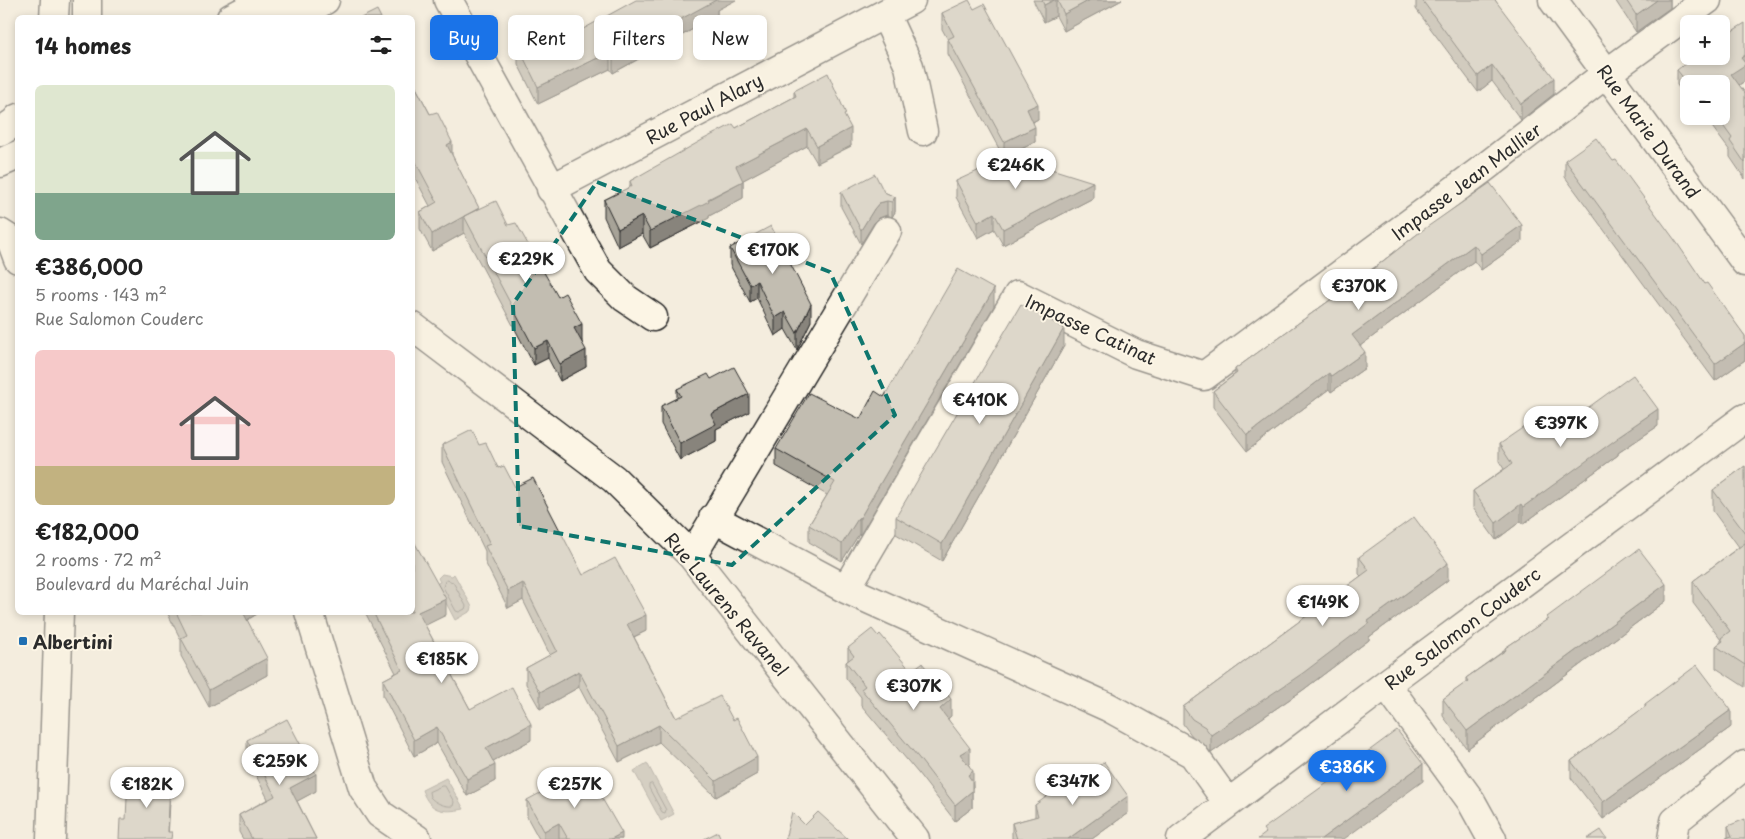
<!DOCTYPE html>
<html lang="en">
<head>
<meta charset="utf-8">
<style>
  :root { --surface:#fff; --page:#f6f6f6; --text:#222; --muted:#767676; --accent:#1a73e8 }
  body { margin:0; font-family:"Playpen Sans",sans-serif; background:var(--page); color:var(--text); height:100vh; display:flex; flex-direction:column; font-size:19px; white-space:nowrap }
  * { box-sizing:border-box; margin:0 }
  p { font-size:16px; color:var(--muted) }
  .icon { flex:none; width:28px; height:28px; fill:none; stroke:currentColor; stroke-width:2; stroke-linecap:round; stroke-linejoin:round }
  .map { position:relative; flex:1; overflow:hidden }
  .details { position:absolute; left:15px; top:15px; width:400px; height:600px; display:flex; flex-direction:column; background:var(--surface); border-radius:8px; box-shadow:0 2px 8px #0003 }
  .details>* { flex:none }
  .guide { position:absolute; left:430px; top:15px; width:475px; height:45px; display:flex; gap:10px }
  .fabs { position:absolute; left:1680px; top:15px; display:grid; gap:10px }
  .fabs a { display:grid; place-items:center; width:50px; height:50px; border-radius:8px; background:var(--surface); box-shadow:0 2px 8px #0003; font-size:25px }
  .price { position:absolute; translate:-50% -42px; padding:0 11px; border-radius:18px; background:#fff; color:#222; font-size:16px; line-height:32px; filter:drop-shadow(0 1px 2px #0008) }
  .price::after { content:''; position:absolute; left:50%; top:30px; width:15px; height:11px; margin-left:-8px; background:inherit; clip-path:polygon(0 0,100% 0,50% 100%) }
  .price.selected { background:var(--accent); color:#fff }
  ul { padding:0; list-style:none }
  li { display:grid; align-content:center; gap:10px; height:265px; padding:0 20px }
  li span { display:grid; place-items:center; height:155px; border-radius:8px; color:#555 }
  li>.icon { margin-inline-start:auto }
  span .icon { width:90px; height:90px; fill:#fffc; stroke-width:1 }
  li b { font-size:21px }
  h2 { display:flex; justify-content:space-between; align-items:center; height:60px; padding:0 20px; font-size:21px }
  .chip { padding:0 18px; border-radius:8px; background:var(--surface); box-shadow:0 2px 8px #0003; font-size:18px; line-height:45px }
  .chip.selected { background:var(--accent); color:#fff }
  .map>svg:first-child { display:block }
  .water { fill:#afaaa0; stroke:#7a7771 }
  .lines { fill:none; stroke-linecap:round; stroke-linejoin:round }
  .shore { stroke:#605e5a; stroke-width:1 }
  .street-casing { stroke:#2b2b2b; stroke-width:31 }
  .primary-casing { stroke:#2b2b2b; stroke-width:31 }
  .street { stroke:#fcf5e5; stroke-width:28 }
  .primary { stroke:#fcf5e5; stroke-width:28 }
  .wall { fill:#a7a398; stroke:#2b2b2b }
  .shaded-wall { fill:#88847c; stroke:#2b2b2b }
  .building { fill:#c2bdb1; stroke:#2b2b2b }
  .marked { fill:none; stroke:#0f766e; stroke-width:4; stroke-dasharray:10 6; stroke-linejoin:round }
  .poi-dot { fill:#1f6fb2; stroke:#fcf5e5; stroke-width:2 }
  .labels { text-anchor:middle; dominant-baseline:central; stroke-width:4; stroke-linejoin:round; paint-order:stroke }
  .street-label { font-size:18px; fill:#2b2b2b; stroke:#fcf5e5 }
  .poi-label { font-size:18px; font-weight:bold; fill:#2b2b2b; stroke:#fcf5e5; text-anchor:start }
</style>
</head>
<body>
<div class="map">
<svg width="1745" height="839" viewBox="0 0 1745 839">
  <rect width="100%" height="100%" fill="#f4edde"/>
  <filter id="ink" filterUnits="userSpaceOnUse"><feTurbulence type="fractalNoise" baseFrequency=".02" numOctaves="2"/><feDisplacementMap in="SourceGraphic" scale="10" xChannelSelector="R" yChannelSelector="G"/><feConvolveMatrix kernelMatrix="1 2 1 2 8 2 1 2 1" color-interpolation-filters="sRGB"/></filter>
  <g filter="url(#ink)">
    <path class="water" d="M 442,574 L 452,576 L 454,574 L 472,607 L 471,611 L 455,620 L 436,584 L 440,582 L 438,578 Z
      M 647,763 L 674,814 L 661,821 L 634,771 Z
      M 446,778 L 464,809 C 443,813 430,812 422,790 Z"/>
    <g class="lines">
      <path class="shore" d="M 447,580 L 453,582 L 466,606 L 465,609 L 459,612 L 456,611 L 443,587 L 445,581 Z
        M 652,784 L 666,810 L 665,813 L 662,812 L 649,788 L 649,785 Z
        M 442,786 L 445,786 L 454,802 L 453,806 C 445,807 435,803 430,797 L 429,792 Z"/>
      <defs>
        <path id="street" d="M 448,0 L 598,271 L 625,298 L 653,317
          M 1553,0 L 1745,262
          M 885,14 L 909,66 L 923,131
          M 231,18 L 265,0
          M 261,18 L 294,0
          M 293,18 L 325,0
          M 0,132 L 15,122 L 18,118
          M 0,163 L 18,155
          M 551,189 L 911,0
          M 0,233 L 11,240 L 18,259
          M 412,326 L 614,479 L 692,556 L 915,839
          M 713,518 L 846,589 L 1108,707 L 1193,754 L 1228,803
          M 692,556 L 887,231
          M 846,589 L 1018,295 L 1136,354 L 1204,376 L 1484,168 L 1607,73 L 1707,0
          M 309,612 L 363,788 L 380,814 L 417,839
          M 1386,684 L 1471,801 L 1492,839
          M 1181,839 L 1386,684 L 1745,418
          M 1672,839 L 1675,821 L 1745,765"/>
        <path id="primary" d="M 54,18 L 55,0
          M 87,18 L 87,0
          M 51,839 L 59,612"/>
      </defs>
      <use href="#street" class="street-casing"/>
      <use href="#primary" class="primary-casing"/>
      <use href="#street" class="street"/>
      <use href="#primary" class="primary"/>
    </g>
    <path class="wall" d="M 1033,0 L 1122,0 L 1064,31 L 1056,16 L 1044,22 Z
      M 1416,0 L 1495,0 L 1554,94 L 1521,120 L 1492,81 L 1478,92 L 1416,9 Z
      M 1615,0 L 1670,0 L 1670,8 L 1636,32 Z
      M 974,9 L 1038,119 L 1033,122 L 1035,142 L 1004,158 L 948,54 L 948,40 L 942,29 L 942,13 Z
      M 717,10 L 717,16 L 613,73 L 610,69 L 538,104 L 518,64 L 518,46 L 574,34 Z
      M 1677,70 L 1745,81 L 1739,85 L 1745,93 L 1745,179 L 1730,157 L 1730,151 L 1704,116 L 1721,116 L 1689,84 L 1689,101 L 1677,85 Z
      M 412,80 L 452,155 L 479,209 L 508,225 L 582,341 L 586,367 L 560,381 L 548,358 L 534,365 L 464,233 L 432,251 L 420,229 L 420,212 L 430,206 L 412,172 Z
      M 794,91 L 846,119 L 851,146 L 817,163 L 807,146 L 743,180 L 743,198 L 709,216 L 709,218 L 650,248 L 642,234 L 618,247 L 604,217 L 604,200 L 630,187 L 630,181 L 736,128 L 794,97 Z
      M 1565,160 L 1705,284 L 1745,336 L 1745,360 L 1715,381 L 1565,177 Z
      M 956,181 L 1093,198 L 1003,245 L 994,229 L 978,238 L 956,197 Z
      M 841,192 L 884,192 L 895,197 L 895,212 L 892,217 L 887,215 L 879,218 L 874,223 L 861,244 L 841,207 Z
      M 1420,232 L 1522,241 L 1481,270 L 1474,261 L 1360,346 L 1365,368 L 1331,392 L 1329,389 L 1247,451 L 1213,407 L 1213,391 L 1235,374 L 1235,369 L 1369,272 Z
      M 730,248 L 811,321 L 797,350 L 785,329 L 775,336 L 757,298 L 750,302 L 730,265 Z
      M 994,306 L 860,535 L 859,534 L 842,561 L 809,542 L 809,525 L 827,495 L 776,466 L 776,449 L 860,419 L 884,397 Z
      M 1064,346 L 942,561 L 896,534 L 896,517 Z
      M 711,379 L 749,412 L 716,429 L 716,441 L 680,460 L 661,424 L 661,406 L 677,398 L 677,389 Z
      M 1658,426 L 1618,453 L 1618,455 L 1523,524 L 1521,521 L 1496,540 L 1473,508 L 1473,491 L 1504,469 L 1499,461 L 1499,444 L 1553,433 Z
      M 442,445 L 479,445 L 515,487 L 583,575 L 646,631 L 634,637 L 676,718 L 757,774 L 716,797 L 659,742 L 619,762 L 579,687 L 540,709 L 526,684 L 526,668 L 550,655 L 523,600 L 508,608 L 485,562 L 485,551 L 442,462 Z
      M 1745,466 L 1745,687 L 1716,668 L 1716,646 L 1721,642 L 1721,640 L 1693,603 L 1693,581 L 1739,547 L 1713,511 L 1713,490 Z
      M 1359,557 L 1448,580 L 1369,637 L 1369,640 L 1303,690 L 1211,753 L 1205,745 L 1192,736 L 1183,724 L 1183,707 L 1361,576 L 1359,574 Z
      M 1666,601 L 1467,749 L 1443,716 L 1443,699 L 1466,683 L 1466,678 L 1505,650 L 1505,648 L 1547,620 L 1547,617 Z
      M 167,612 L 257,612 L 257,614 L 247,620 L 267,675 L 209,707 L 181,656 L 181,640 Z
      M 365,612 L 412,612 L 446,615 L 425,625 L 470,709 L 531,740 L 493,761 L 495,781 L 467,796 L 437,743 L 414,756 L 383,696 L 383,680 L 396,673 Z
      M 878,636 L 951,716 L 948,719 L 970,764 L 969,765 L 973,787 L 972,788 L 972,808 L 955,821 L 918,773 L 861,705 L 861,697 L 846,678 L 846,662 L 848,660 L 848,648 Z
      M 1645,704 L 1731,727 L 1603,819 L 1571,778 L 1571,761 L 1645,707 Z
      M 247,740 L 316,791 L 297,801 L 316,839 L 243,839 L 239,832 L 239,815 L 268,799 L 247,758 Z
      M 1086,776 L 1128,813 L 1092,839 L 1012,839 L 1012,823 L 1035,817 L 1035,805 Z
      M 527,800 L 622,839 L 539,839 L 527,817 Z
      M 1728,826 L 1745,839 L 1728,837 Z"/>
    <path class="shaded-wall" d="M 715,0 L 736,0 L 717,10 L 717,16 L 613,73 L 613,56 Z
      M 1054,0 L 1056,0 L 1056,16 L 1044,22 L 1044,5 Z
      M 1090,0 L 1122,0 L 1064,31 L 1064,14 Z
      M 1657,0 L 1670,0 L 1670,8 L 1636,32 L 1636,15 Z
      M 610,52 L 610,69 L 538,104 L 538,87 Z
      M 1745,55 L 1745,81 L 1731,90 L 1731,74 L 1741,58 Z
      M 1492,65 L 1492,81 L 1478,92 L 1478,76 Z
      M 1554,78 L 1554,94 L 1521,120 L 1521,104 Z
      M 1038,104 L 1038,119 L 1027,125 L 1027,109 Z
      M 1035,127 L 1035,142 L 1004,158 L 1004,142 Z
      M 851,128 L 851,146 L 817,163 L 817,146 Z
      M 807,129 L 807,146 L 736,184 L 736,166 Z
      M 452,142 L 452,159 L 447,145 Z
      M 743,181 L 743,198 L 709,216 L 709,218 L 650,248 L 650,231 Z
      M 1093,182 L 1093,198 L 1003,245 L 1003,229 Z
      M 895,197 L 895,212 L 892,217 L 892,202 Z
      M 887,201 L 887,215 L 879,218 L 874,223 L 861,244 L 861,230 L 874,209 L 879,203 Z
      M 479,208 L 479,225 L 464,216 L 464,233 L 432,251 L 432,234 Z
      M 994,213 L 994,229 L 978,238 L 978,222 Z
      M 642,216 L 642,234 L 618,247 L 618,229 Z
      M 1522,225 L 1522,241 L 1481,270 L 1481,254 Z
      M 1474,245 L 1474,261 L 1352,352 L 1352,335 Z
      M 757,281 L 757,298 L 750,302 L 750,285 Z
      M 994,289 L 994,306 L 860,535 L 860,518 Z
      M 811,304 L 811,321 L 797,350 L 797,333 Z
      M 785,312 L 785,329 L 775,336 L 775,318 Z
      M 582,324 L 582,341 L 574,345 L 574,328 Z
      M 1064,328 L 1064,346 L 942,561 L 942,544 Z
      M 548,341 L 548,358 L 534,365 L 534,348 Z
      M 1745,343 L 1745,360 L 1715,381 L 1715,364 Z
      M 586,350 L 586,367 L 560,381 L 560,364 Z
      M 1365,352 L 1365,368 L 1331,392 L 1331,376 Z
      M 1329,373 L 1329,389 L 1247,451 L 1247,435 Z
      M 749,394 L 749,412 L 716,429 L 716,441 L 680,460 L 680,443 L 711,414 Z
      M 1658,409 L 1658,426 L 1618,453 L 1618,455 L 1523,524 L 1523,507 L 1617,437 Z
      M 1521,504 L 1521,521 L 1496,540 L 1496,523 Z
      M 859,517 L 859,534 L 842,561 L 842,544 Z
      M 1448,563 L 1448,580 L 1369,637 L 1369,640 L 1303,690 L 1211,753 L 1211,735 Z
      M 523,583 L 523,600 L 508,608 L 508,591 Z
      M 1666,584 L 1666,601 L 1467,749 L 1467,731 Z
      M 446,599 L 446,615 L 418,629 L 418,612 Z
      M 240,612 L 257,612 L 257,614 L 240,624 Z
      M 646,615 L 646,631 L 627,640 L 627,624 Z
      M 267,658 L 267,675 L 209,707 L 209,690 Z
      M 579,671 L 579,687 L 540,709 L 540,692 Z
      M 951,699 L 951,716 L 940,725 L 940,709 Z
      M 1731,710 L 1731,727 L 1603,819 L 1603,802 Z
      M 531,724 L 531,740 L 486,765 L 486,748 Z
      M 659,725 L 659,742 L 619,762 L 619,746 Z
      M 437,727 L 437,743 L 414,756 L 414,740 Z
      M 970,748 L 970,764 L 960,770 L 960,754 Z
      M 757,757 L 757,774 L 716,797 L 716,781 Z
      M 1423,764 L 1423,781 L 1344,839 L 1321,839 Z
      M 495,765 L 495,781 L 467,796 L 467,779 Z
      M 973,771 L 973,787 L 968,792 L 968,775 Z
      M 316,774 L 316,791 L 290,805 L 290,788 Z
      M 170,778 L 170,802 L 168,839 Z
      M 972,791 L 972,808 L 955,821 L 955,805 Z
      M 1128,796 L 1128,813 L 1092,839 L 1068,839 Z
      M 559,823 L 559,839 L 544,839 L 544,831 Z
      M 622,833 L 622,839 L 611,839 Z"/>
    <path class="building" d="M 636,0 L 716,0 L 613,56 L 610,52 L 538,87 L 518,46 L 567,21 L 574,34 Z
      M 969,0 L 974,9 L 984,4 L 1038,104 L 1027,109 L 1035,127 L 1004,142 L 948,39 L 954,36 L 942,13 Z
      M 1042,0 L 1054,0 L 1044,5 Z
      M 1057,0 L 1090,0 L 1064,14 Z
      M 1422,0 L 1495,0 L 1554,78 L 1521,104 L 1492,65 L 1478,76 Z
      M 1626,0 L 1657,0 L 1636,15 Z
      M 377,10 L 381,18 L 361,18 Z
      M 1745,23 L 1745,55 L 1741,58 L 1745,63 L 1745,65 L 1731,74 L 1745,93 L 1745,163 L 1730,141 L 1732,138 L 1716,116 L 1721,116 L 1721,84 L 1689,84 L 1689,85 L 1677,70 L 1695,56 L 1721,56 L 1721,38 Z
      M 828,73 L 846,114 L 844,115 L 851,128 L 817,146 L 807,129 L 736,166 L 743,181 L 708,199 L 709,201 L 650,231 L 642,216 L 618,229 L 604,200 L 632,186 L 630,181 L 704,139 L 733,124 L 736,128 L 796,96 L 794,91 Z
      M 412,80 L 430,114 L 437,112 L 452,142 L 447,145 L 479,208 L 432,234 L 420,212 L 437,202 L 412,155 Z
      M 1596,138 L 1613,161 L 1616,160 L 1677,243 L 1705,284 L 1707,283 L 1745,336 L 1745,343 L 1715,364 L 1565,160 Z
      M 1010,156 L 1093,182 L 1003,229 L 994,213 L 978,222 L 956,181 Z
      M 875,174 L 884,192 L 895,197 L 892,202 L 887,201 L 879,203 L 874,209 L 861,230 L 841,192 Z
      M 1490,183 L 1522,225 L 1481,254 L 1474,245 L 1352,335 L 1365,352 L 1331,376 L 1329,373 L 1247,435 L 1213,391 L 1237,373 L 1235,369 L 1369,272 L 1420,232 Z
      M 496,201 L 508,225 L 516,223 L 558,297 L 565,293 L 582,324 L 574,328 L 586,350 L 560,364 L 548,341 L 534,348 L 464,216 Z
      M 771,226 L 811,304 L 797,333 L 785,312 L 775,318 L 757,281 L 750,285 L 730,248 Z
      M 958,269 L 994,289 L 860,518 L 859,517 L 842,544 L 809,525 L 835,482 L 776,449 L 809,393 L 860,419 L 875,391 L 884,397 Z
      M 1021,304 L 1064,328 L 942,544 L 896,517 Z
      M 734,367 L 749,394 L 711,414 L 716,424 L 680,443 L 661,406 L 681,396 L 677,389 L 708,374 L 711,379 Z
      M 1633,375 L 1658,409 L 1617,437 L 1618,438 L 1523,507 L 1521,504 L 1496,523 L 1473,491 L 1512,464 L 1499,444 L 1540,416 L 1553,433 Z
      M 472,430 L 479,445 L 486,443 L 498,468 L 504,466 L 515,487 L 533,478 L 583,575 L 615,558 L 646,615 L 627,624 L 676,718 L 720,696 L 733,720 L 737,718 L 757,757 L 716,781 L 659,725 L 619,746 L 579,671 L 540,692 L 526,668 L 557,651 L 523,583 L 508,591 L 485,546 L 490,544 L 442,445 Z
      M 1745,466 L 1745,533 L 1713,490 Z
      M 1414,517 L 1448,563 L 1368,621 L 1369,623 L 1303,673 L 1211,735 L 1205,727 L 1192,719 L 1183,707 L 1369,570 L 1359,557 Z
      M 412,538 L 446,599 L 418,612 L 470,709 L 512,687 L 531,724 L 486,748 L 495,765 L 467,779 L 437,727 L 414,740 L 383,680 L 402,670 L 373,612 L 412,612 Z
      M 1745,543 L 1745,665 L 1716,646 L 1723,641 L 1721,638 L 1730,631 L 1693,581 Z
      M 1639,549 L 1666,584 L 1467,731 L 1443,699 L 1468,681 L 1466,678 L 1506,650 L 1505,648 L 1548,619 L 1547,617 Z
      M 176,612 L 243,612 L 267,658 L 209,690 L 181,638 L 187,635 Z
      M 872,629 L 878,636 L 880,634 L 911,671 L 922,663 L 951,699 L 940,709 L 970,748 L 960,754 L 973,771 L 968,775 L 972,781 L 972,791 L 955,805 L 918,757 L 861,689 L 865,686 L 846,662 L 854,656 L 848,648 Z
      M 1697,665 L 1731,710 L 1603,802 L 1571,761 L 1646,706 L 1645,704 Z
      M 287,719 L 316,774 L 290,788 L 316,839 L 252,839 L 239,815 L 275,796 L 247,740 Z
      M 1397,730 L 1423,764 L 1321,839 L 1258,839 L 1266,833 L 1263,829 L 1344,771 L 1343,770 Z
      M 1104,762 L 1128,796 L 1068,839 L 1017,839 L 1012,823 L 1038,816 L 1035,805 L 1082,771 L 1086,776 Z
      M 585,769 L 622,833 L 611,839 L 568,839 L 559,823 L 544,831 L 527,800 Z
      M 128,776 L 170,778 L 168,832 L 172,832 L 171,839 L 119,839 L 120,819 L 126,819 Z
      M 792,812 L 805,825 L 818,812 L 848,839 L 785,839 Z
      M 1745,819 L 1745,839 L 1723,839 L 1732,836 L 1728,826 Z
      M 1601,830 L 1607,839 L 1587,839 Z
      M 718,832 L 721,839 L 704,839 Z"/>
  </g>
  <path d="M0 0H1745V839H0ZM 597,182 L 830,272 L 895,415 L 732,565 L 519,526 L 513,304 Z" fill="#f4edde" fill-opacity=".55" fill-rule="evenodd"/>
  <path class="marked" d="M 597,182 L 830,272 L 895,415 L 732,565 L 519,526 L 513,304 Z"/>
  <rect class="poi-dot" x="18" y="636" width="10" height="10" rx="2.5"/>
  <g class="labels">
    <g class="street-label">
      <text transform="translate(704 108) rotate(-28)">Rue Paul Alary</text>
      <text transform="translate(1649 131) rotate(54)">Rue Marie Durand</text>
      <text transform="translate(1466 181) rotate(-37)">Impasse Jean Mallier</text>
      <text transform="translate(1091 329) rotate(25)">Impasse Catinat</text>
      <text transform="translate(727 604) rotate(50)">Rue Laurens Ravanel</text>
      <text transform="translate(1462 628) rotate(-37)">Rue Salomon Couderc</text>
    </g>
    <g class="poi-label">
      <text x="33" y="641">Albertini</text>
    </g>
  </g>
</svg>
<div class="fabs">
<a>+</a>
<a>−</a>
</div>
<b class="price" style="left:1016px;top:190px">€246K</b>
<b class="price" style="left:773px;top:275px">€170K</b>
<b class="price" style="left:526px;top:284px">€229K</b>
<b class="price" style="left:1359px;top:311px">€370K</b>
<b class="price" style="left:980px;top:425px">€410K</b>
<b class="price" style="left:1561px;top:448px">€397K</b>
<b class="price" style="left:1323px;top:627px">€149K</b>
<b class="price" style="left:442px;top:684px">€185K</b>
<b class="price" style="left:914px;top:711px">€307K</b>
<b class="price" style="left:280px;top:786px">€259K</b>
<b class="price selected" style="left:1347px;top:792px">€386K</b>
<b class="price" style="left:1073px;top:806px">€347K</b>
<b class="price" style="left:147px;top:809px">€182K</b>
<b class="price" style="left:575px;top:809px">€257K</b>
<div class="guide">
<a class="chip selected">Buy</a>
<a class="chip">Rent</a>
<a class="chip">Filters</a>
<a class="chip">New</a>
</div>
<section class="details">
<h2>14 homes<svg class="icon" aria-label="filters" viewBox="0 0 24 24"><path d="M4 7h16M4 17h16"/><circle cx="9" cy="7" r="2"/><circle cx="15" cy="17" r="2"/></svg></h2>
<ul>
<li><span style="background:linear-gradient(#dfe7d0 70%,#7fa58c 0)"><svg class="icon" aria-label="home" viewBox="0 0 24 24"><path d="M3 11l9-7 9 7M6 9v11h12V9"/></svg></span><div><b>€386,000</b><p>5 rooms · 143 m²</p><p>Rue Salomon Couderc</p></div></li>
<li><span style="background:linear-gradient(#f6c9c9 75%,#c2b280 0)"><svg class="icon" aria-label="home" viewBox="0 0 24 24"><path d="M3 11l9-7 9 7M6 9v11h12V9"/></svg></span><div><b>€182,000</b><p>2 rooms · 72 m²</p><p>Boulevard du Maréchal Juin</p></div></li>
</ul>
</section>
</div>
</body>
</html>
